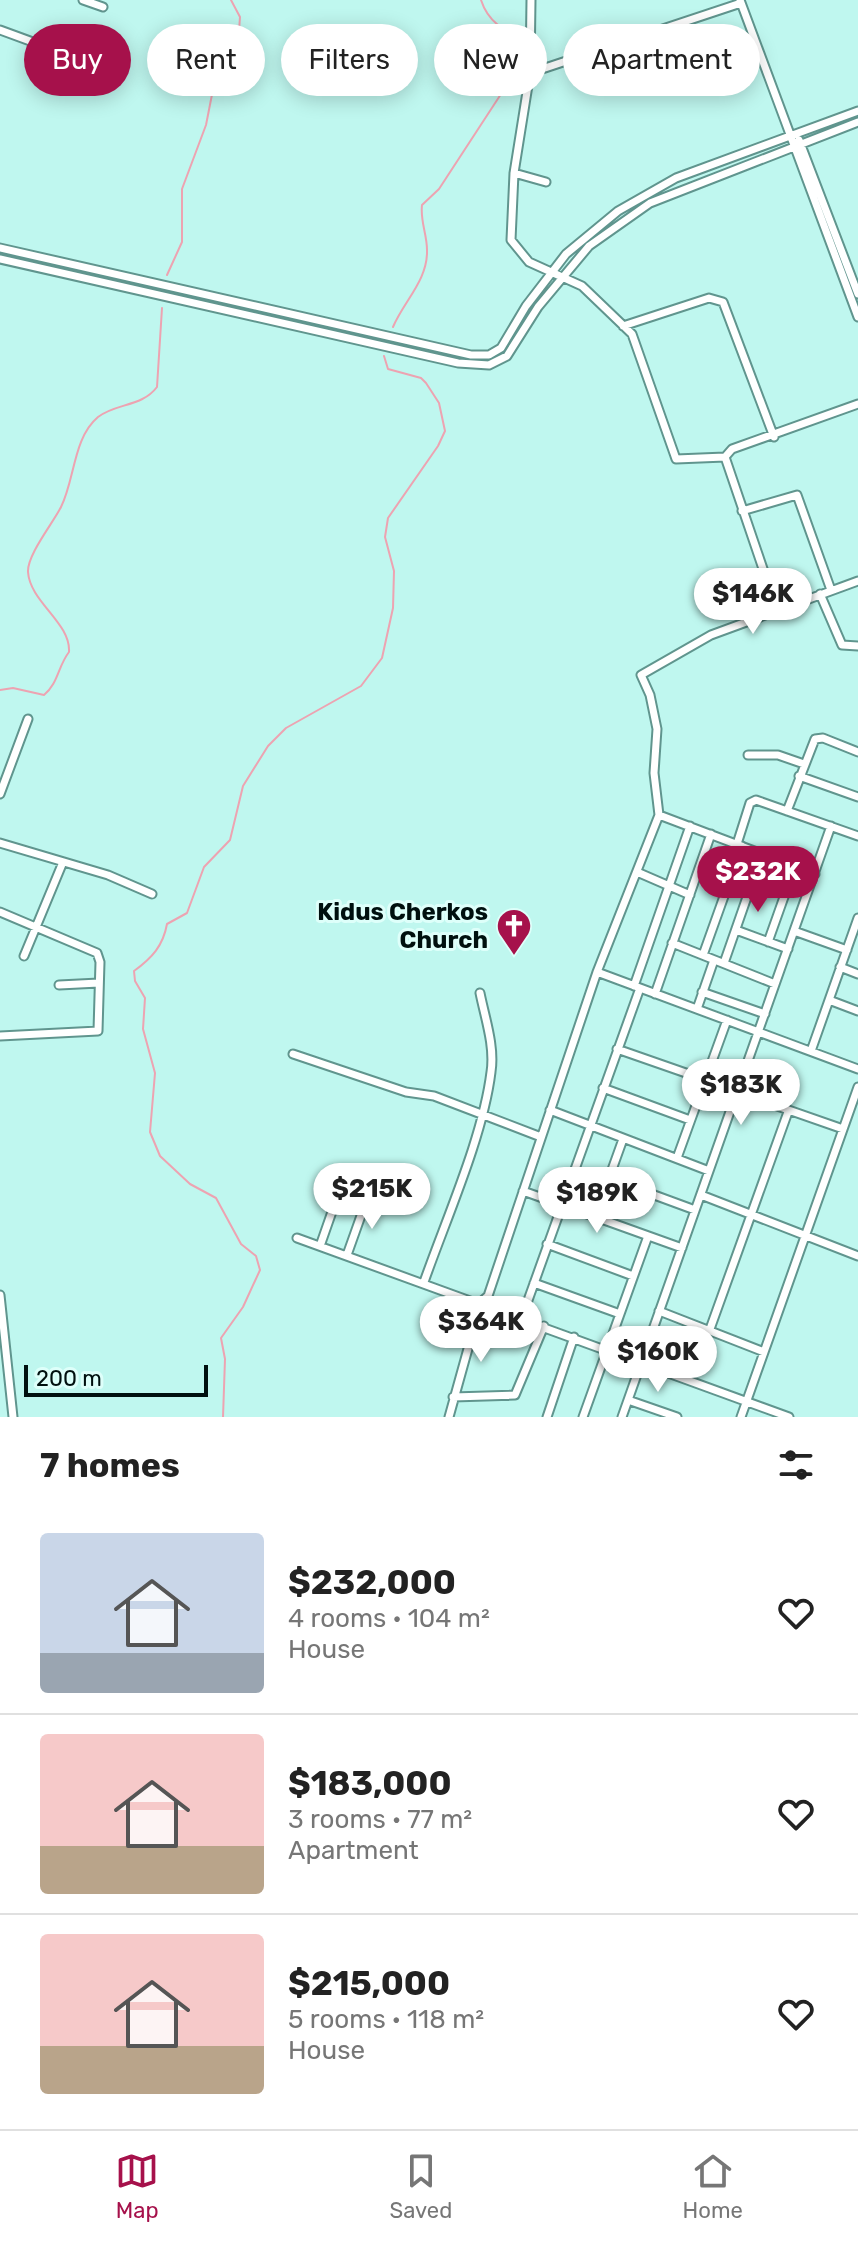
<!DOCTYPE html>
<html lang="en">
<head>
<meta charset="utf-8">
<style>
  :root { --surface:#fff; --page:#f6f6f6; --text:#222; --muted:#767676; --line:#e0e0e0; --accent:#a6114b }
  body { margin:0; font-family:Rubik,sans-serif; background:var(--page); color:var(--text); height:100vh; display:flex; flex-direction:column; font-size:30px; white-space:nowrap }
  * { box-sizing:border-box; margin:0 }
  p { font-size:26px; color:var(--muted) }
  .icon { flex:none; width:44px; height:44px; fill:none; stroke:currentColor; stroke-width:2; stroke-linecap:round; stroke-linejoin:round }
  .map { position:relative; height:1417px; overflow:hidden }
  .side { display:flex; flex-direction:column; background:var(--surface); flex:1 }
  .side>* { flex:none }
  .top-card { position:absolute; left:24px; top:24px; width:810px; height:72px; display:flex; gap:16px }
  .scale { position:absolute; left:24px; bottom:20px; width:184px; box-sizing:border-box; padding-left:8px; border:4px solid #00100f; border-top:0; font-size:22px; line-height:28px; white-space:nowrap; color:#00100f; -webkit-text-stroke:6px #defffa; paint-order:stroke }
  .price { position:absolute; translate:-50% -68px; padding:0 18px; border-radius:28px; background:#fff; color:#222; font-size:26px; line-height:52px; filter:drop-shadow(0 2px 4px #0008) }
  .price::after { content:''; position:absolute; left:50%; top:48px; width:24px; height:18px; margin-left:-12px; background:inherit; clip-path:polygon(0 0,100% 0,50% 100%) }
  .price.current { background:var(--accent); color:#fff }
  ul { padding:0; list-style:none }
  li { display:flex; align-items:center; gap:24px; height:200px; padding:0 40px }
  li+li { border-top:2px solid var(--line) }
  li span { display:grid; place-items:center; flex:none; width:224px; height:160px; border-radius:8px; color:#555 }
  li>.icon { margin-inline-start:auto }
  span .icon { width:96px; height:96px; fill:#fffc; stroke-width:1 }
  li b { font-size:34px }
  h2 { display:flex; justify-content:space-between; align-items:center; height:96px; padding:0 40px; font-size:34px }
  .pill { padding:0 28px; border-radius:36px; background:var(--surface); box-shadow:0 4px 20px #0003; font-size:28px; line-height:72px }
  .pill.current { background:var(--accent); color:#fff }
  .dock { display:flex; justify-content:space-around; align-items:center; height:112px; border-top:2px solid var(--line); background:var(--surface); font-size:22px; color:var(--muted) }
  .dock a { display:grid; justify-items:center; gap:4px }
  .dock .current { color:var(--accent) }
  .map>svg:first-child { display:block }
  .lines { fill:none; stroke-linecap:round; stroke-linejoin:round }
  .stream { stroke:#eda3b1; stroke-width:2 }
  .minor-casing { stroke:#60958e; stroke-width:11 }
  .minor { stroke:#fff; stroke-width:7 }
  .labels { text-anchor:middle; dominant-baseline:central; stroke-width:6; stroke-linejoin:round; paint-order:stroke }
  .poi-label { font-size:24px; font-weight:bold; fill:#00100f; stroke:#defffa; text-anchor:end }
</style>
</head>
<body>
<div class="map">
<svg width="858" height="1417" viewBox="0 0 858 1417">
  <rect width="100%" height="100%" fill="#bff7ef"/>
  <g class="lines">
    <path class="stream" d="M 167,275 L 182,242 L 182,189 L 206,125 L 218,64 L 238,45 L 240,17 L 231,0
      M 393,327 C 404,301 428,280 427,250 C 427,234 420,221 422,205 L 439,189 L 501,94 L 520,79 L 527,64 L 525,40 C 504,31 488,22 481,0
      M 0,690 L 13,688 L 44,695 C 58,684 58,666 69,652 C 71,623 30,602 28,572 C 27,555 53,523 61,507 C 75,479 73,438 98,417 C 116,403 142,407 157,387 L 162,308
      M 223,1417 L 225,1359 L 221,1338 L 243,1307 L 260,1270 L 256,1256 L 241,1244 L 216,1198 L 190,1184 L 160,1156 L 150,1132 L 155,1073 L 143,1029 L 145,998 L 135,981 L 134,971 C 152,958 163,946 167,924 L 187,913 L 204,867 L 230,840 L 243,786 L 268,746 L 286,728 L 361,686 L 382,658 L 393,608 L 394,571 L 385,537 L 388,518 L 438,446 L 445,431 L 439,403 L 426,383 L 421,378 L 388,369 L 384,356"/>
    <defs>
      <path id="minor" d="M 83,0 L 103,7
        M 531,0 L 530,73 L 514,173 L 511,240 L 529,262 L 582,286 L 632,334 L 676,459 L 725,457
        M 740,0 L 858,317
        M 0,30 L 90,63
        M 530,73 L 741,3
        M 799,140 L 858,294
        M 514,173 L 546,182
        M 0,248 L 471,355 L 489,355 L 501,348 L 526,306 L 566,254 L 618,211 L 676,178 L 858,111
        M 0,259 L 458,363 L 489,365 L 507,356 L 538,307 L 589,246 L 650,203 L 858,122
        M 623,326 L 709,298 L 723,302 L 774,437
        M 742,511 L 797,495 L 831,590
        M 820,594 L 842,645 L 858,646
        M 777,610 L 725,457 L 732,449 L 858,404
        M 748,755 L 778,755 L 804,764
        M 799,776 L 858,797
        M 0,794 L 28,719
        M 787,811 L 815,739 L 823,738 L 858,752
        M 659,815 L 815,874
        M 0,843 L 108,875 L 152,894
        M 737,844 L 750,803 L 756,800 L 858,836
        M 637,872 L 690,895
        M 0,912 L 97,953 L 100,962 L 98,1031 L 0,1036
        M 736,930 L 788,949
        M 794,931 L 847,950
        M 768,942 L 795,866
        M 672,943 L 775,984
        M 703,955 L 742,846
        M 24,956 L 63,862
        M 724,963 L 762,854
        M 840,967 L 858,974
        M 597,972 L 858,1069
        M 59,985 L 99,983
        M 634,986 L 690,826
        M 702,992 L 765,1014
        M 655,994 L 711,834
        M 829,1000 L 858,1011
        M 697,1009 L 714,960
        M 617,1049 L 706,1080
        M 811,1051 L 858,918
        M 293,1054 L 406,1092 L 434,1096 L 541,1137
        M 603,1088 L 690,1120
        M 737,1092 L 843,1129
        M 550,1110 L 709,1171
        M 677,1158 L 727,1020
        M 608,1178 L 695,1210
        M 523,1191 L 682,1248
        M 701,1195 L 858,1256
        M 595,1217 L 623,1139
        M 297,1238 L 789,1417
        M 547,1244 L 633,1276
        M 320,1246 L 341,1186
        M 347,1255 L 368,1196
        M 424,1282 C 446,1219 483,1137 491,1072 C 495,1046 485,1018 480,993
        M 534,1283 L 620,1314
        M 0,1295 L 13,1417
        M 659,1311 L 764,1352
        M 522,1317 L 640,988
        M 710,1329 L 788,1112
        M 453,1397 L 515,1395 L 544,1326
        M 628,1400 L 677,1417
        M 449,1417 L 481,1302 L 488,1296 L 597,972 L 659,815 L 654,773 L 657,729 L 650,695 L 641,675 L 711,635 L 858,581
        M 547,1417 L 574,1337
        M 583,1417 L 648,1236
        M 622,1417 L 831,826
        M 741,1417 L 858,1087"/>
    </defs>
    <use href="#minor" class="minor-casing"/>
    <use href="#minor" class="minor"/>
  </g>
  <defs>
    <symbol id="church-pin" viewBox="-11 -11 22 30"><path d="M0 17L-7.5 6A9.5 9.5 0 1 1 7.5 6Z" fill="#a6114b" stroke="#defffa"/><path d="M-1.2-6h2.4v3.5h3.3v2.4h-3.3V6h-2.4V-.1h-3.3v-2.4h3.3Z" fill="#fff"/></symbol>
  </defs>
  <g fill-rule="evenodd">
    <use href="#church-pin" x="494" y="906" width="40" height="54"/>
  </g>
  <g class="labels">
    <g class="poi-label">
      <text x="488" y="912">Kidus Cherkos<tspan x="488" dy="28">Church</tspan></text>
    </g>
  </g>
</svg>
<div class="scale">200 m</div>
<b class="price" style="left:753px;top:636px">$146K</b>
<b class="price current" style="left:758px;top:914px">$232K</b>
<b class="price" style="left:741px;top:1127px">$183K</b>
<b class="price" style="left:372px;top:1231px">$215K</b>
<b class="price" style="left:597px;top:1235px">$189K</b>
<b class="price" style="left:481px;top:1364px">$364K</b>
<b class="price" style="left:658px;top:1394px">$160K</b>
<div class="top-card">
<a class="pill current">Buy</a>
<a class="pill">Rent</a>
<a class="pill">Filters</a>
<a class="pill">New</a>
<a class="pill">Apartment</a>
</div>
</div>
<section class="side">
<h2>7 homes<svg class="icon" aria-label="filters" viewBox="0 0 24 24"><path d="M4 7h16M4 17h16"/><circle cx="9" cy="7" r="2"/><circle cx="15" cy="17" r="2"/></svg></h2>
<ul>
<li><span style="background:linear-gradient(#c9d6e8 75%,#9aa5b1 0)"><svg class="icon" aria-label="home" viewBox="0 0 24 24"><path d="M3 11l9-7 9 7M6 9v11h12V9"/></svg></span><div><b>$232,000</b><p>4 rooms · 104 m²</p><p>House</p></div><svg class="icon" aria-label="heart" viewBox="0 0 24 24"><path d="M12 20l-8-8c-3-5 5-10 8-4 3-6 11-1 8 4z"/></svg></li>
<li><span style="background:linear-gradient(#f6c9c9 70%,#b9a48a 0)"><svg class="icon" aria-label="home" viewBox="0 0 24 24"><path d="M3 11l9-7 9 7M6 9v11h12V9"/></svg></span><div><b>$183,000</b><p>3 rooms · 77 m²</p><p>Apartment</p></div><svg class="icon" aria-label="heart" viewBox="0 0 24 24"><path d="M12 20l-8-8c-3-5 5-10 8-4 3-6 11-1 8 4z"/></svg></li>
<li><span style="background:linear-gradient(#f6c9c9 70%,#b9a48a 0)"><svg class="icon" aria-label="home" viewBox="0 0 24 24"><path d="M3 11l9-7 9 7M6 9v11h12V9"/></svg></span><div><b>$215,000</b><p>5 rooms · 118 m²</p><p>House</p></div><svg class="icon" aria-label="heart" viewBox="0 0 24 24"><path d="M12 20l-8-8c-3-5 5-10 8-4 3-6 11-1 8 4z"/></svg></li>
</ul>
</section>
<nav class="dock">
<a class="current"><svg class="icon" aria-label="map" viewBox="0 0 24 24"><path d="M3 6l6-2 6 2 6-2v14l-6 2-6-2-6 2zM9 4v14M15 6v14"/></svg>Map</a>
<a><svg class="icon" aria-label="saved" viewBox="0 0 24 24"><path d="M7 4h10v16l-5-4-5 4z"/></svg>Saved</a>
<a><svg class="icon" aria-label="home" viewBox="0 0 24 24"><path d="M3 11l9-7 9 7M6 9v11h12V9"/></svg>Home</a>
</nav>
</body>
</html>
